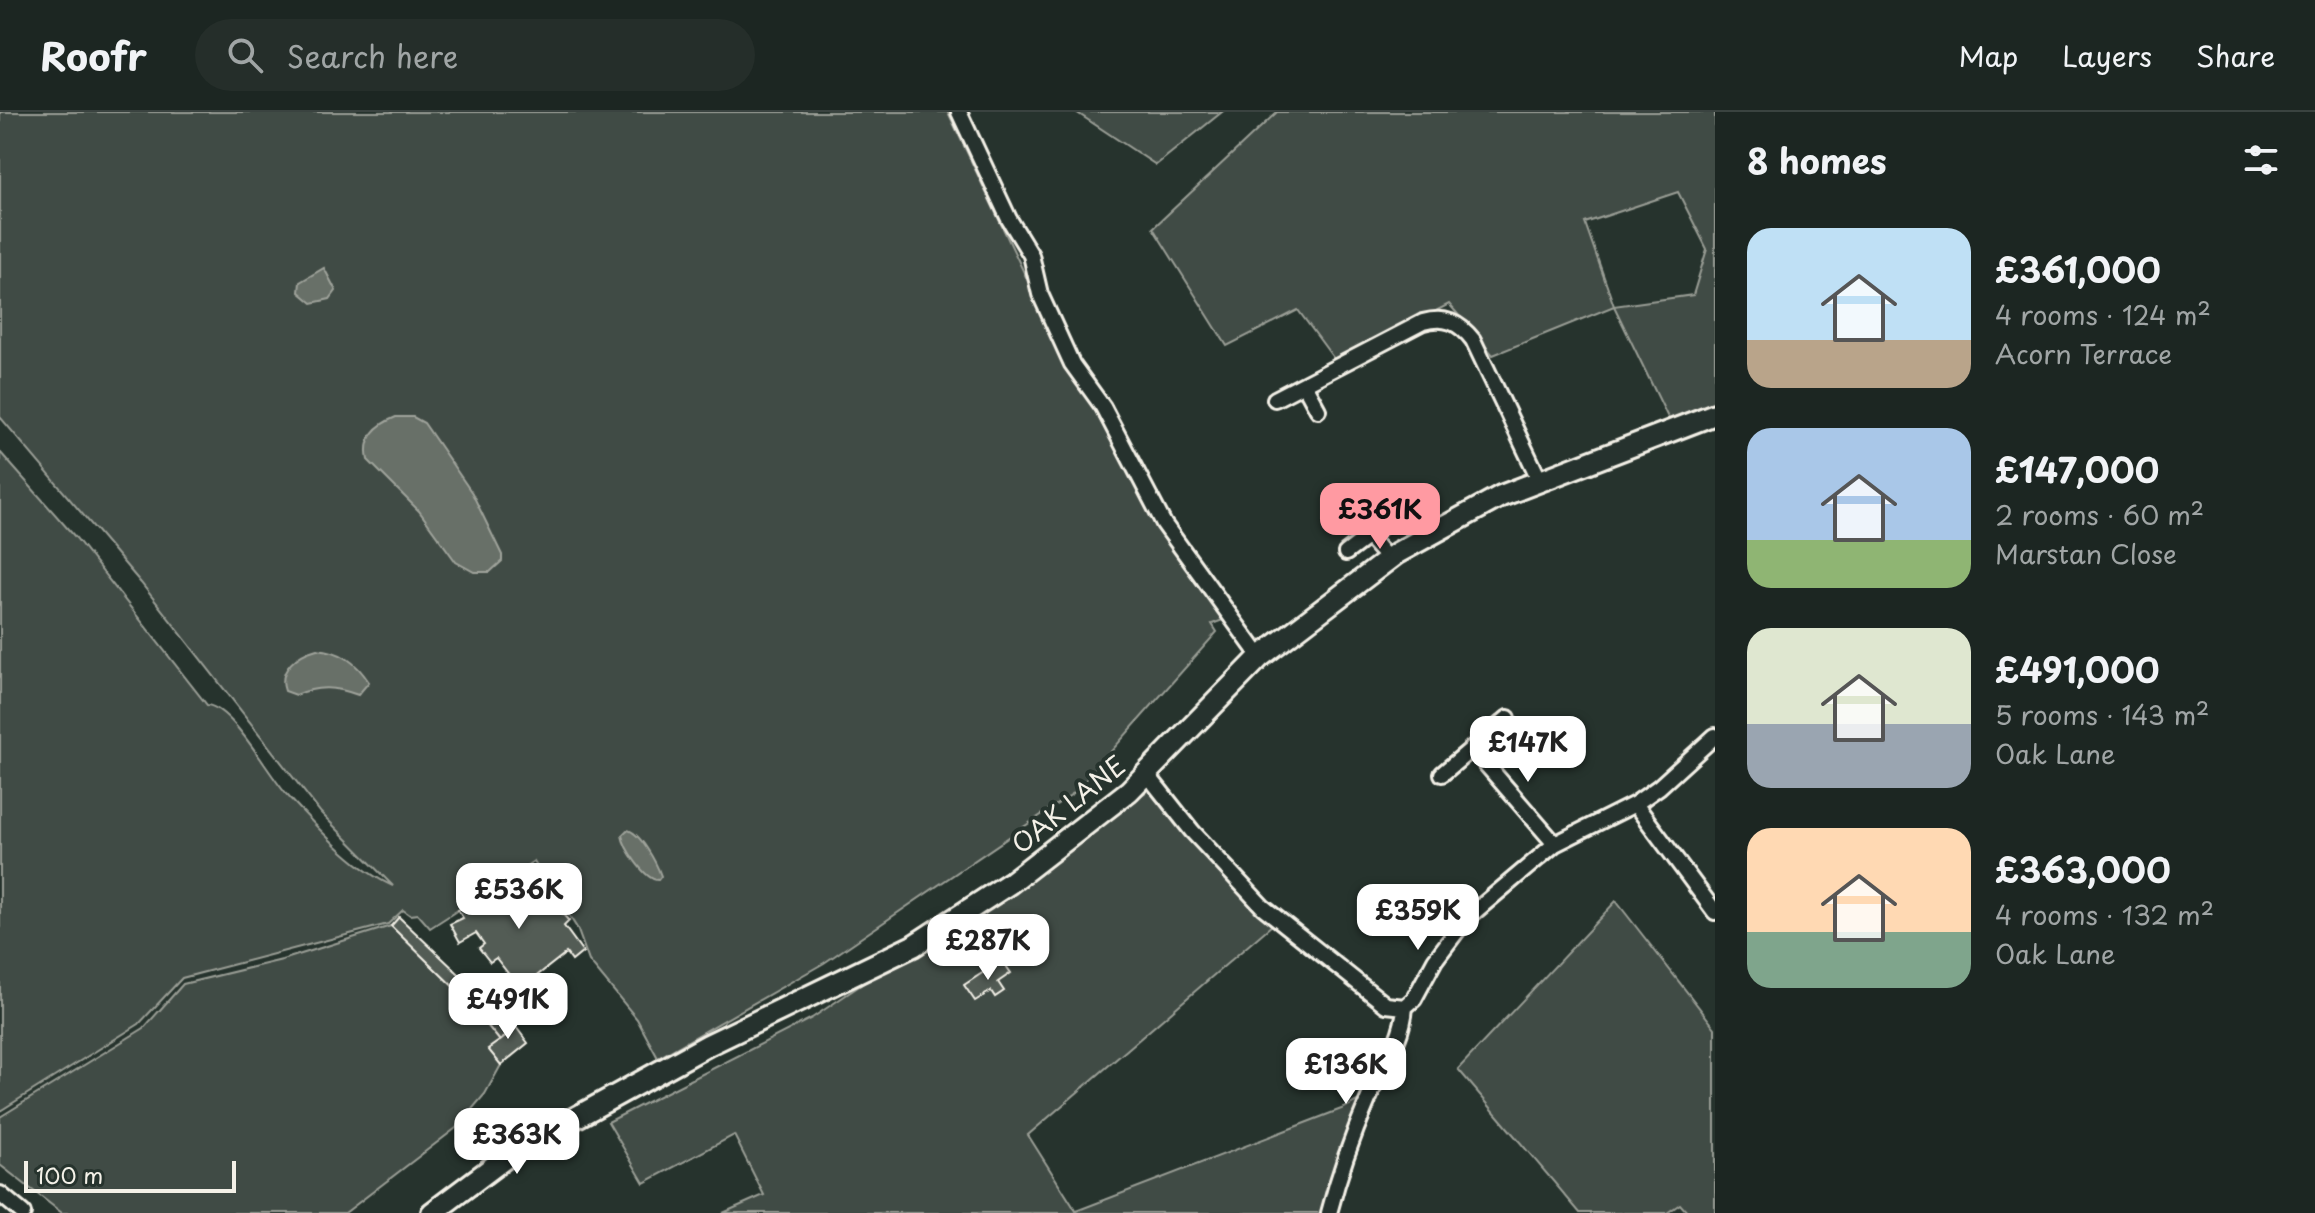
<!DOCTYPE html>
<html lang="en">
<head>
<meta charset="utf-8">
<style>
  :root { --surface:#1c2622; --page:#252e2a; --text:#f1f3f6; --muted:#a0a5a5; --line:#3a4340; --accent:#ff9aa2 }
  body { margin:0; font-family:"Playpen Sans",sans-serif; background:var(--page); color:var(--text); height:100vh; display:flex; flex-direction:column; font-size:30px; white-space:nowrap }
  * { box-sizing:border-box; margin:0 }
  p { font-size:26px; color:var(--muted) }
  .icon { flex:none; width:44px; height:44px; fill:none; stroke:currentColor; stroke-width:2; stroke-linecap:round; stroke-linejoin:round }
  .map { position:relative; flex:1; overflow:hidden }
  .side { display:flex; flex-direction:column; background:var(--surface); width:600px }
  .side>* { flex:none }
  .scale { position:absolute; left:24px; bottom:20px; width:212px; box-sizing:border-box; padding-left:8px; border:4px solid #f4f1e8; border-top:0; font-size:22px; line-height:28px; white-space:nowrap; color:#f4f1e8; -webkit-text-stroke:6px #26332d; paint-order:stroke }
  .price { position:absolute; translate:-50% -68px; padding:0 18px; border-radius:16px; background:#fff; color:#222; font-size:26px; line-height:52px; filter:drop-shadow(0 2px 4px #0008) }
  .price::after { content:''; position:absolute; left:50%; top:48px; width:24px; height:18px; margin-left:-12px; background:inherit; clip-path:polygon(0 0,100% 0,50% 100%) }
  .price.selected { background:var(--accent); color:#111 }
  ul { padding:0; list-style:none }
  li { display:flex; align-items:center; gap:24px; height:200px; padding:0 32px }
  li span { display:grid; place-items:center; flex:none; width:224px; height:160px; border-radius:24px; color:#555 }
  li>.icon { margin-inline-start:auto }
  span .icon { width:96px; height:96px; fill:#fffc; stroke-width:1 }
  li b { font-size:34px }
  h2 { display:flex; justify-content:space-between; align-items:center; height:96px; padding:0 32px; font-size:34px }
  header { display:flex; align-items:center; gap:48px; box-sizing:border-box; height:112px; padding:0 40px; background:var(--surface); border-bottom:2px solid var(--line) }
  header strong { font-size:38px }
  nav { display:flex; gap:44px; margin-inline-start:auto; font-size:28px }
  .search { width:560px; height:72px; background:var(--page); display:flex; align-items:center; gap:20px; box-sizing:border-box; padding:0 28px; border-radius:44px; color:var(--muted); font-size:30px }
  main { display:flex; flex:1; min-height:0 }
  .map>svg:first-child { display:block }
  .green { fill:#414b45; stroke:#9a9e96; stroke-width:2; fill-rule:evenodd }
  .water { fill:#676f68; stroke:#9fa39b; stroke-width:2 }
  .building { fill:#525c55; stroke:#f4f1e8; stroke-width:2 }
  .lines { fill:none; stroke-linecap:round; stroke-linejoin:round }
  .street-casing { stroke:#f4f1e8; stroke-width:20 }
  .secondary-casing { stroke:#f4f1e8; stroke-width:26 }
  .street { stroke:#26332d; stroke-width:14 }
  .secondary { stroke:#26332d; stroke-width:20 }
  .labels { text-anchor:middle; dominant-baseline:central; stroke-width:8; stroke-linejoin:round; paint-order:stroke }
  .street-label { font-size:26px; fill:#f4f1e8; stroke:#26332d }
</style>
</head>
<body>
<header>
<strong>Roofr</strong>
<div class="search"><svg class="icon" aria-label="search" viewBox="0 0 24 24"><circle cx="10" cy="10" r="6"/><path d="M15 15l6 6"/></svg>Search here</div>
<nav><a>Map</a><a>Layers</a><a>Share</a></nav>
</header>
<main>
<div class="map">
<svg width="1715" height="1101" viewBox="0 0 1715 1101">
  <rect width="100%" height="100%" fill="#26332d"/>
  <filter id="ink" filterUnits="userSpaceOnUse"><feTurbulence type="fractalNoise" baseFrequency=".0125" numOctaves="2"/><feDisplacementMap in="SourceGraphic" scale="16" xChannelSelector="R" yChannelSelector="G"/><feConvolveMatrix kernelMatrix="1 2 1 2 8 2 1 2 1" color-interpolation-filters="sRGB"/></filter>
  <g filter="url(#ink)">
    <path class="green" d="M 0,0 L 948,0 L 1071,260 L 1085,280 L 1156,412 L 1223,508 L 1212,512 L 1217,520 L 1075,680 L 824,851 L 658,946 L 637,907 L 589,849 L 577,816 L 534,749 L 430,816 L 418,802 L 410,803 L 403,798 L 388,812 L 182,866 L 139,912 L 0,999 L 0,340 L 76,426 L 207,593 C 233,596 268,662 287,683 C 317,715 354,757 393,774 L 321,701 L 141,471 L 0,305 Z
      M 1076,0 L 1222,0 L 1156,53 Z
      M 1277,0 L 1715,0 L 1715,294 L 1671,312 L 1614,194 L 1493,243 L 1449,192 L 1337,251 L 1298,198 L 1227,234 L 1153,116 ZM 1678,80 L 1707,137 L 1693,183 L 1614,194 L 1585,111 Z
      M 1149,678 L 1272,813 L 1028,1023 L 1076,1099 L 1344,996 L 1359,988 L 1324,1101 L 723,1101 L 764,1083 L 734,1023 L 644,1071 L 608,1010 L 812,906 Z
      M 1616,789 L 1715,916 L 1715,1101 L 1688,1101 L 1680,1092 L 1667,1101 L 1580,1101 L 1458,957 Z
      M 391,814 L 467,888 L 500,929 L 501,953 L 485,982 L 456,1016 L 345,1101 L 62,1101 L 0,1053 L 0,1005 L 144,916 L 183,872 L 282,848 Z"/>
    <path class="water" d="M 324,156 L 336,179 L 330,187 L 312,191 L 299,180 L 300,170 Z
      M 396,305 L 413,305 L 424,311 L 472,381 L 502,443 L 502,449 L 490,460 L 474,460 L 456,450 L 419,399 L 368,348 C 363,325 376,313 396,305 Z
      M 317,537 C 341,539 356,550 369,570 L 358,583 C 336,575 318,573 296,583 L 285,579 C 277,557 298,542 317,537 Z
      M 627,718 C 640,720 656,750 661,764 L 658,768 C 645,768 624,736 622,723 Z"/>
    <path class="building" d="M 529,762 L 539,766 L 536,772 L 557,799 L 559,798 L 569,809 L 564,814 L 583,840 L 572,849 L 566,841 L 529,870 L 527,867 L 518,874 L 496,846 L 490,850 L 479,836 L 484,832 L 476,821 L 460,830 L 450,812 L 463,806 L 458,798 L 475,786 L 484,798 L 521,771 Z
      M 399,805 L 478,880 L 509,922 L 500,929 L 467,888 L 391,814 Z
      M 1002,848 L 1011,861 L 998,870 L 1004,879 L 995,885 L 991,879 L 975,889 L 964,873 Z
      M 504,899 L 528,931 L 501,953 L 488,937 L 509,922 L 496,905 Z"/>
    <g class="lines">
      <defs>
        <path id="street" d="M 959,0 L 1009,107 L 1031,143 L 1040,182 L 1072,252 L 1103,295 L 1164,412 L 1260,545
          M 1305,274 L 1318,298
          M 1275,287 L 1423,210 C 1445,204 1459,210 1473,228 L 1540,369
          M 1368,424 L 1388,447
          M 1346,441 L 1391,407
          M 1472,636 L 1555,732
          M 1147,662 L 1192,719 L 1263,795 L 1386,893 L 1405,895 L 1414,887 L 1435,848 L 1466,807 L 1555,732 L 1635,692 L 1659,675 L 1715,624
          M 1442,662 L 1508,606
          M 1635,692 L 1715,800
          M 0,1082 L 23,1101
          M 1329,1101 C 1339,1062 1352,1025 1368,988 C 1381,958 1403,928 1405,895"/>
        <path id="secondary" d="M 432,1101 L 513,1040 L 708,933 L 913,834 L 1010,771 L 1129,679 L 1260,545 L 1397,441 L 1501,384 L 1715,302"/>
      </defs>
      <use href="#street" class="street-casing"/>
      <use href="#secondary" class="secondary-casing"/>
      <use href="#street" class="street"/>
      <use href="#secondary" class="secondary"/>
    </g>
  </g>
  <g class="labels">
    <g class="street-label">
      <text transform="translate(1068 692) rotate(-39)">OAK LANE</text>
    </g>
  </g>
</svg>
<div class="scale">100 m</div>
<b class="price selected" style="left:1380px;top:439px">£361K</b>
<b class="price" style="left:1528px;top:672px">£147K</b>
<b class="price" style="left:519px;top:819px">£536K</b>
<b class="price" style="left:1418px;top:840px">£359K</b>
<b class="price" style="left:988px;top:870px">£287K</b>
<b class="price" style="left:508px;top:929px">£491K</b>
<b class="price" style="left:1346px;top:994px">£136K</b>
<b class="price" style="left:517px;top:1064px">£363K</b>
</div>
<section class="side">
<h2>8 homes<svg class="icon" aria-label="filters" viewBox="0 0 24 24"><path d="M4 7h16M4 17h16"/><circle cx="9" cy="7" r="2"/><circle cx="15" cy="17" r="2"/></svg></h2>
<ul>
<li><span style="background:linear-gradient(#bfe0f5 70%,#b9a48a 0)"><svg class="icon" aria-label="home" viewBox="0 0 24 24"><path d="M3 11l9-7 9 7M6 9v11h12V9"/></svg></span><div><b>£361,000</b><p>4 rooms · 124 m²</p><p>Acorn Terrace</p></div></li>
<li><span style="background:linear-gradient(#a9c7e8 70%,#8fb573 0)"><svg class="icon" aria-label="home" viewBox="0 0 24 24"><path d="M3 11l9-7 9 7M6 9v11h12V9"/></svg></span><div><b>£147,000</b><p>2 rooms · 60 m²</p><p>Marstan Close</p></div></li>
<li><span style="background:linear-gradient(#dfe7d0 60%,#9aa5b1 0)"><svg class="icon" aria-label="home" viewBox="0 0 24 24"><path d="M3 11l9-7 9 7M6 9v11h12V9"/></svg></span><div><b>£491,000</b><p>5 rooms · 143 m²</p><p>Oak Lane</p></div></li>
<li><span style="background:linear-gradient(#ffd9b3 65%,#7fa58c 0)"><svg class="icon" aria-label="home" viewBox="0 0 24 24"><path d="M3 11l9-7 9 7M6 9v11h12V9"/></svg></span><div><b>£363,000</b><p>4 rooms · 132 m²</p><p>Oak Lane</p></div></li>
</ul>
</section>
</main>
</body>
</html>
